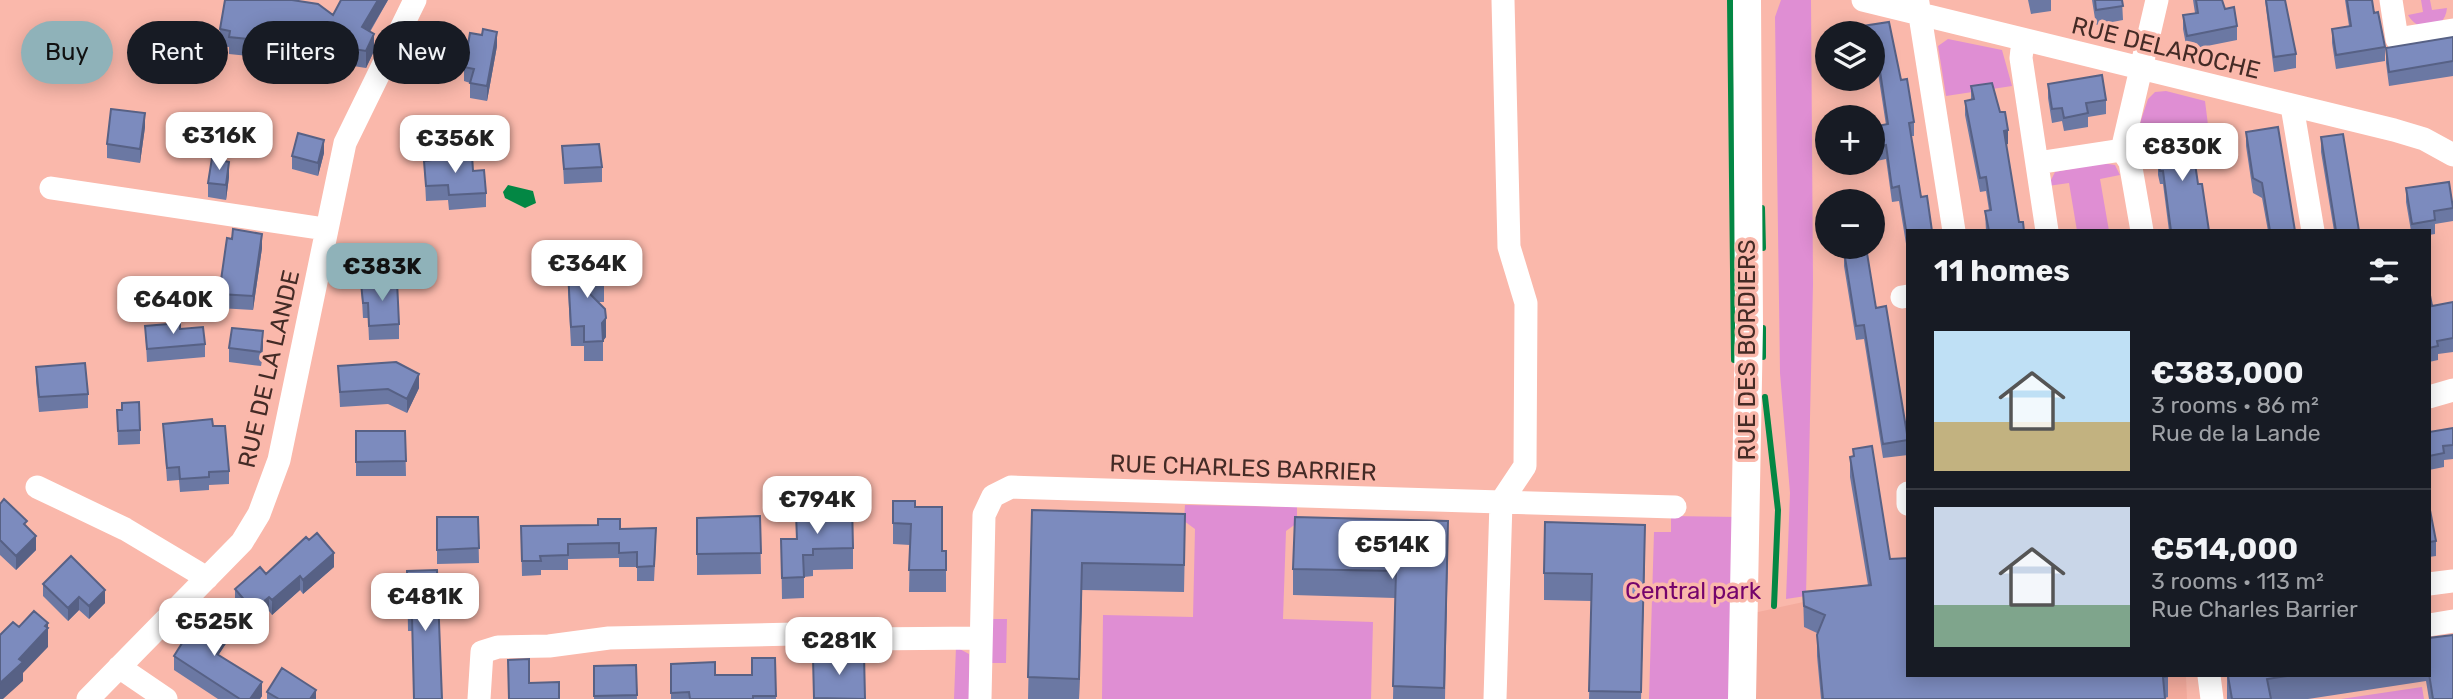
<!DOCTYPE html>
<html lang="en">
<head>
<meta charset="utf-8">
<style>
  :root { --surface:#171b24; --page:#242831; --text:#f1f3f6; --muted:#9ea1a6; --line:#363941; --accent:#8fb2b9 }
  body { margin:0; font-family:Rubik,sans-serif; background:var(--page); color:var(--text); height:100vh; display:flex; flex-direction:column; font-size:26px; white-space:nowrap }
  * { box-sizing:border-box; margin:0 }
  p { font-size:23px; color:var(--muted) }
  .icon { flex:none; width:38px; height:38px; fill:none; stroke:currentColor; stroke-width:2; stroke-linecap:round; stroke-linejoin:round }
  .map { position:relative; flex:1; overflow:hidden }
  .details { position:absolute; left:1906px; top:229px; width:525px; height:448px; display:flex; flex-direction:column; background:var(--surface); border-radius:0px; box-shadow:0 4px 18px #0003 }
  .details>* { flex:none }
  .banner { position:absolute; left:21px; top:21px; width:665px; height:63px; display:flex; gap:14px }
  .buttons { position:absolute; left:1815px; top:21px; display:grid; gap:14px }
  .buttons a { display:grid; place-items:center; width:70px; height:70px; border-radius:50%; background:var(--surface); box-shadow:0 4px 18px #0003; font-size:35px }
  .price { position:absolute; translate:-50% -60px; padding:0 16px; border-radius:14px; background:#fff; color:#222; font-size:23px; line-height:46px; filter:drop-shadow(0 2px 4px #0008) }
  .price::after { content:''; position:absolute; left:50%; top:42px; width:21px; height:16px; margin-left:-10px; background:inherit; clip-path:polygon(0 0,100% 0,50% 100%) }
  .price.selected { background:var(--accent); color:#111 }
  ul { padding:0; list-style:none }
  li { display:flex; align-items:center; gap:21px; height:175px; padding:0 28px }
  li+li { border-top:2px solid var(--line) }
  li span { display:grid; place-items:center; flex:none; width:196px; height:140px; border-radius:0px; color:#555 }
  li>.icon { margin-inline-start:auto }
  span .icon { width:84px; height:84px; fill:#fffc; stroke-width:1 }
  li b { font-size:30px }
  h2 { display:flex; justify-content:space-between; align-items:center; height:84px; padding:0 28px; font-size:30px }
  .tag { padding:0 24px; border-radius:32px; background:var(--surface); box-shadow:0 4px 18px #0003; font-size:24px; line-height:63px }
  .tag.selected { background:var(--accent); color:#111 }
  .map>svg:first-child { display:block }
  .built { fill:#f4ab9d }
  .green { fill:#df8ed3 }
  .water { fill:#038744 }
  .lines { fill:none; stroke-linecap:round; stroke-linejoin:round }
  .stream { stroke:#038744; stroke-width:6 }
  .minor { stroke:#fff; stroke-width:23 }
  .tertiary { stroke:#fff; stroke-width:28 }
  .wall { fill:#6b78a3 }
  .shaded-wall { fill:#576185 }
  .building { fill:#7c8bbe; stroke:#576185; stroke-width:2 }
  .labels { text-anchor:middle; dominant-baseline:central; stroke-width:7; stroke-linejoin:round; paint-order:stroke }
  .street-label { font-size:24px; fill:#442b26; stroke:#fab8ab }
  .park-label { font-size:24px; fill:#75046c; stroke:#fab8ab }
</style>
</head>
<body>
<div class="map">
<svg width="2453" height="699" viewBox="0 0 2453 699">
  <rect width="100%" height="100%" fill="#fab8ab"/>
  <path class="built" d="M 1808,601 L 1908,676 L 2186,676 L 2187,699 L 1742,699 L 1744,615 Z"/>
  <path class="green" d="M 1781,0 L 1811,0 L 1813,284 L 1806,596 L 1786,599 L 1790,493 L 1780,373 L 1775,17 Z
    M 2421,0 L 2430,0 L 2432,10 L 2447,8 C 2445,31 2419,34 2408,15 L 2423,12 Z
    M 1948,39 L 2002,50 L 2012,86 L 1946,96 L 1938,46 Z
    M 2166,91 L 2205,101 L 2208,125 L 2136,135 L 2148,99 L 2155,92 Z
    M 2102,163 L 2115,165 L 2120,175 L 2100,179 L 2109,231 L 2077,231 L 2069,183 L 2048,186 L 2055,172 Z
    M 1185,505 L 1297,507 L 1297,523 L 1286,531 L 1283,619 L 1373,622 L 1371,699 L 1102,699 L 1103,615 L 1193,617 L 1195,529 L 1184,521 Z
    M 1671,516 L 1738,517 L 1730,699 L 1649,699 L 1654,532 L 1671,532 Z
    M 991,619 L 1007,619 L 1006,663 L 990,663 Z
    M 956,647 L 969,654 L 970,699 L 954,699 Z
    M 2422,687 L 2424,699 L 2341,699 Z"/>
  <path class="water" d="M 508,185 L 533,191 L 536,203 L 525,208 L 505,198 L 503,192 Z"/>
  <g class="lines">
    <path class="stream" d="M 1730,0 L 1734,360
      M 1762,208 L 1763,248
      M 1763,328 L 1763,357
      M 1765,397 L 1778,510 L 1774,606"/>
    <path class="minor" d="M 1863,0 L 2394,130 L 2424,139 L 2453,155
      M 2391,0 L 2397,39 L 2453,30
      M 1918,3 L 1954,231
      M 2023,40 L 2021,58 L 2047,231
      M 2292,106 L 2313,231
      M 2037,163 L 2122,150
      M 51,188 L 325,229
      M 2142,231 L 2130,162 L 2122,150 L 2157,0
      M 1902,297 L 1908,296
      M 2429,397 L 2453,390
      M 37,487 L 125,529 L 207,578
      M 1908,493 L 1908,504
      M 1501,502 L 1525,466 L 1526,303 L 1509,247 L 1503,0
      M 1501,502 L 1675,507
      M 2429,584 L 2453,581
      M 2429,625 L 2453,621
      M 119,667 L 166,699
      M 2209,676 L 2212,699
      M 88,699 L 242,542 L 259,514 L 279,460 L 345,143 L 415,0
      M 479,699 L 482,652 L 498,647 L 549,646 L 609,638 L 840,633 L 861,639 L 981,638
      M 980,699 L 984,515 L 993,496 L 1011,487 L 1501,502 L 1495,699"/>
    <path class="tertiary" d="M 1742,699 L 1749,326 L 1747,0"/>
  </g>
  <path class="wall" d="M 388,0 L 370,32 L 374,51 L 366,68 L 289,56 L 288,60 L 229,54 L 229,47 L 220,46 L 220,29 L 333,15 Z
    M 2028,0 L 2051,0 L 2051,11 L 2031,14 Z
    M 2092,0 L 2122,0 L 2123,20 L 2096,25 Z
    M 2193,0 L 2222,0 L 2225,9 L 2237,26 L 2237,40 L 2187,50 L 2183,29 L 2183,15 L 2195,13 Z
    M 2265,0 L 2285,0 L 2296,54 L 2296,68 L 2274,72 Z
    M 2345,0 L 2372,0 L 2374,13 L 2385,47 L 2385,61 L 2336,69 L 2332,43 L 2332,29 L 2349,26 Z
    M 1889,22 L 1901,80 L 1914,122 L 1914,136 L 1911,136 L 1908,256 L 1899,201 L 1892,202 L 1886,159 L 1872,162 L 1872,127 L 1886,125 L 1878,73 L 1872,73 L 1872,33 Z
    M 2453,37 L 2453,76 L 2389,86 L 2386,63 L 2386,48 Z
    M 497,46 L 487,101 L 470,98 L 470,83 L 464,81 L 464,67 Z
    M 2048,84 L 2106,100 L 2106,114 L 2088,117 L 2088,127 L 2064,131 L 2062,121 L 2052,123 L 2048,98 Z
    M 1971,86 L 2008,144 L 2006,144 L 2019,222 L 2024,231 L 1986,231 L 1985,211 L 1989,210 L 1986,191 L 1980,192 L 1965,115 L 1965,101 L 1971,100 Z
    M 145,127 L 140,163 L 107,158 L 107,144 Z
    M 2246,132 L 2295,231 L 2268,231 L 2262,198 L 2253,193 L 2246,146 Z
    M 2158,135 L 2198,184 L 2209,231 L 2169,231 L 2163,184 L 2160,184 L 2158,175 Z
    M 2321,137 L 2359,231 L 2334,231 L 2321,152 Z
    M 562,146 L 602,167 L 602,182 L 564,184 Z
    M 324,153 L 318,176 L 292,169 L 292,156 Z
    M 424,161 L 473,171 L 486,193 L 486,207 L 449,210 L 448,200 L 426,201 Z
    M 229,177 L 226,200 L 208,197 L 208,183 Z
    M 2406,188 L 2453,208 L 2453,221 L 2435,224 L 2435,234 L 2429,235 L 2429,231 L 2411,231 L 2406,202 Z
    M 232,239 L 262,248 L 253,310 L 219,308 L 219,294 Z
    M 1844,251 L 1876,308 L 1908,439 L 1908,455 L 1883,458 L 1864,339 L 1856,340 L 1844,266 Z
    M 568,271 L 572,275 L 604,283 L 604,302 L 599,302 L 606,337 L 603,341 L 603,361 L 584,361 L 584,346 L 571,346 L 568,290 Z
    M 361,283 L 399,324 L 399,339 L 369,340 L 368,318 L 363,318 Z
    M 2429,290 L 2432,306 L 2453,302 L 2453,352 L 2438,354 L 2438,360 L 2429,362 Z
    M 145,326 L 180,329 L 205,344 L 205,357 L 147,362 Z
    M 263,346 L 261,366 L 229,362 L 229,348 Z
    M 338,366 L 419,388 L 407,413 L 388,404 L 340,407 Z
    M 36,367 L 88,394 L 88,408 L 39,412 L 36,381 Z
    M 117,410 L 140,430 L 140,444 L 118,445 Z
    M 163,424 L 213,426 L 229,471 L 229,484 L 209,485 L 209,490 L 180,492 L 179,480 L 167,481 Z
    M 2453,428 L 2453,459 L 2444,460 L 2444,467 L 2429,470 L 2429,432 Z
    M 356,431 L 405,431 L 406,476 L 356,476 Z
    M 1853,449 L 1908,676 L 2168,676 L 2168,697 L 2165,698 L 2165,699 L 1821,699 L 1817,656 L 1817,633 L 1804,627 L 1803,592 L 1868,585 L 1850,477 L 1850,457 L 1853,456 Z
    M 893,501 L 915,507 L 942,551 L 946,551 L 946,592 L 909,592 L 910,545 L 893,544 Z
    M 0,504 L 27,527 L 36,550 L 16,570 L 0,555 Z
    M 2429,505 L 2436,541 L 2436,556 L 2429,557 Z
    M 1032,510 L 1185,541 L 1184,592 L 1082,590 L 1079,699 L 1028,699 Z
    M 760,516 L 761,574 L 697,575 L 697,518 Z
    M 437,517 L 478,517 L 479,563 L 437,564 Z
    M 521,526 L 620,529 L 656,543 L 654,581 L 637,581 L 637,567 L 619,567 L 619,558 L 568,559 L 568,570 L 541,570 L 541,575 L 522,576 Z
    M 781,539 L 853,548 L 853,569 L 813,570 L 813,576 L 804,577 L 804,598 L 782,599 Z
    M 1448,548 L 1445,699 L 1393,699 L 1395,598 L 1293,595 L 1293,569 Z
    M 1645,552 L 1641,699 L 1589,699 L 1592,601 L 1544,600 L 1544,573 Z
    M 334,567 L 303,594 L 300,590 L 272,615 L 269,611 L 253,625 L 235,603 L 235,589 L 266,574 Z
    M 407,571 L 442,699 L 412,631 L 408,631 Z
    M 43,584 L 105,603 L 89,619 L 79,610 L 68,621 L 43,596 Z
    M 180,637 L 227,642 L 218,655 L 262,696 L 260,699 L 218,699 L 174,670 L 174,656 L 180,646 Z
    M 775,658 L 776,699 L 671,699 L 671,664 L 715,675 L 752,675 Z
    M 636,665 L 637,699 L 594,699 L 594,666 Z
    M 2227,676 L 2429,676 L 2453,699 L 2429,699 L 2426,681 L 2308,699 L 2227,699 Z
    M 267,692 L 316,699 L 267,699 Z"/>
  <path class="shaded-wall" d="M 378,0 L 388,0 L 362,44 L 362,27 Z
    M 497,32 L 497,46 L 487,101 L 487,86 Z
    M 374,34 L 374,51 L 366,68 L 366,51 Z
    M 145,113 L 145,127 L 140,163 L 140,149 Z
    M 2008,130 L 2008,144 L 2004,145 L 2004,131 Z
    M 324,140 L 324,153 L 318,176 L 318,163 Z
    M 229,162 L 229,177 L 226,200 L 226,185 Z
    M 262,234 L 262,248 L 253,310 L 253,296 Z
    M 606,318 L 606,337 L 602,342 L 602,323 Z
    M 263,331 L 263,346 L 261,366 L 261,352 Z
    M 419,374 L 419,388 L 407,413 L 407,399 Z
    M 1448,521 L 1448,548 L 1444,699 Z
    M 1645,525 L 1645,552 L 1641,699 Z
    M 36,536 L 36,550 L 16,570 L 16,556 Z
    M 334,553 L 334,567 L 303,594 L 303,580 Z
    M 1082,563 L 1082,590 L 1079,699 L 1079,679 Z
    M 300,576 L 300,590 L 272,615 L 272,600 Z
    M 105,590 L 105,603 L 89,619 L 89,606 Z
    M 79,597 L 79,610 L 68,621 L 68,608 Z
    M 269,597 L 269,611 L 253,625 L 253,610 Z
    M 48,623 L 48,647 L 23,673 L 23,681 L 3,699 L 0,699 L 0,683 Z
    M 227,628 L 227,642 L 212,665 L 212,651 Z
    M 262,682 L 262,696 L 260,699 L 250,699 Z
    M 316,690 L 316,699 L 310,699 Z"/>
  <path class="building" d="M 225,0 L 292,0 L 318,4 L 333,15 L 341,0 L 378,0 L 362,27 L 374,34 L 366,51 L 289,39 L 288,43 L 229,37 L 230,31 L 220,29 Z
    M 2095,0 L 2122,0 L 2123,6 L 2096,10 Z
    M 2196,0 L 2222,0 L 2225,9 L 2234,7 L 2237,26 L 2187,36 L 2183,15 L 2198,13 Z
    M 2266,0 L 2285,0 L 2296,54 L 2274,57 Z
    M 2347,0 L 2372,0 L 2374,13 L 2378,12 L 2385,47 L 2336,55 L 2332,29 L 2351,26 Z
    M 1889,22 L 1901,80 L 1907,79 L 1914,122 L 1909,123 L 1921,197 L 1927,196 L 1932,231 L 1908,231 L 1908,242 L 1899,186 L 1892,188 L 1886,145 L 1872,148 L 1872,127 L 1888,124 L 1878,58 L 1872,59 L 1872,33 L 1837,33 L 1836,30 Z
    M 483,29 L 497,32 L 487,86 L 470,83 L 474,69 L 464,67 L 470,33 L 482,35 Z
    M 2453,37 L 2453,61 L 2389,72 L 2386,48 Z
    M 2102,75 L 2106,100 L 2086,103 L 2088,113 L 2064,118 L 2062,108 L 2052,109 L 2048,84 Z
    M 1992,83 L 2000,112 L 2005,112 L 2008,130 L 2004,131 L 2019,222 L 2023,222 L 2024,231 L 1989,231 L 1985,211 L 1991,210 L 1986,177 L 1980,178 L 1965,101 L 1974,99 L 1971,86 Z
    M 111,109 L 145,113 L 140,149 L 107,144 Z
    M 2278,127 L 2295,231 L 2270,231 L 2262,183 L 2253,178 L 2246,132 Z
    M 2190,129 L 2198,184 L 2202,184 L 2209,231 L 2171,231 L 2163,171 L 2160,171 L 2158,162 L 2158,135 Z
    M 298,133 L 324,140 L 318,163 L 292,156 Z
    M 2343,134 L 2359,231 L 2336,231 L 2321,137 Z
    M 599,144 L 602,167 L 564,169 L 562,146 Z
    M 472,155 L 473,171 L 484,170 L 486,193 L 449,195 L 448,185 L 426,186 L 424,161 Z
    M 212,158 L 229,162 L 226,185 L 208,183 Z
    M 2449,182 L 2453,208 L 2434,211 L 2435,220 L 2412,224 L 2406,188 Z
    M 233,229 L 262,234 L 253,296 L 219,294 L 227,238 L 232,239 Z
    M 1866,247 L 1876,308 L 1886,306 L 1908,440 L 1883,444 L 1864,325 L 1856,326 L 1844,251 Z
    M 603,261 L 604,283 L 579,283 L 605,309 L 606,318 L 602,323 L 603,341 L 584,342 L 584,326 L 571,327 L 568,271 L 572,275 L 572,263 Z
    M 397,281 L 399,324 L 369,326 L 368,303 L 363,303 L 361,283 Z
    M 2429,290 L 2432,306 L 2453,302 L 2453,338 L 2437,341 L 2438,346 L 2429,348 Z
    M 180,323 L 180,329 L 203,327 L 205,344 L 147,349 L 145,326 Z
    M 232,328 L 263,331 L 261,352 L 229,348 Z
    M 396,362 L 419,374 L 407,399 L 388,389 L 340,392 L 338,366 Z
    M 85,363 L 88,394 L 39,397 L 36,367 Z
    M 139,402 L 140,430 L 118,431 L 117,410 L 122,410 L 122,403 Z
    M 212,419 L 213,426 L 225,426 L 229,471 L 209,472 L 209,477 L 180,479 L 179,467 L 167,468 L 163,424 Z
    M 2453,428 L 2453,445 L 2443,446 L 2444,453 L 2429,456 L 2429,432 Z
    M 356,431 L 405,431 L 406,461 L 356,462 Z
    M 1872,446 L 1890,559 L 1908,558 L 1908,676 L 2168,676 L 2163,677 L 2165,699 L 1823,699 L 1817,635 L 1825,615 L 1804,606 L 1803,592 L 1871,585 L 1850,457 L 1854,456 L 1853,449 Z
    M 4,499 L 27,521 L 24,524 L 36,536 L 16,556 L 0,540 L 0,504 Z
    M 893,501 L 915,501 L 915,507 L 942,507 L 942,551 L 946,551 L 946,570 L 909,570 L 911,524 L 893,523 Z
    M 852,503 L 853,548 L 813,549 L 813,555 L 803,555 L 804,577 L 782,578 L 781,539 L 797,539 L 796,514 L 820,514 L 819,504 Z
    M 2429,505 L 2436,541 L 2429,542 Z
    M 1032,510 L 1185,514 L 1184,565 L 1082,563 L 1079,679 L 1028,677 Z
    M 760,516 L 761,553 L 697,554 L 697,518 Z
    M 437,517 L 478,517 L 479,548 L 437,550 Z
    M 1295,517 L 1448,521 L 1444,688 L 1393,686 L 1396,571 L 1293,569 Z
    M 598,519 L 620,519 L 620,529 L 656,528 L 654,566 L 637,567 L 637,552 L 619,553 L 619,543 L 568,544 L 568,555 L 540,556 L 541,561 L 522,561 L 521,526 L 598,525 Z
    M 1545,522 L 1645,525 L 1641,692 L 1589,691 L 1592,574 L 1544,573 Z
    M 317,533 L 334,553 L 303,580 L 300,576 L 272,600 L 269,597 L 253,610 L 235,589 L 260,567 L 266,574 L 306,537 L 309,540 Z
    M 71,556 L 105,590 L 89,606 L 79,597 L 68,608 L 43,584 Z
    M 437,570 L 442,699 L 414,699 L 412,616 L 408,616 L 407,571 Z
    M 34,611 L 48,623 L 45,626 L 48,628 L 19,659 L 23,662 L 0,683 L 0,635 L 13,622 L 19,627 Z
    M 201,611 L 227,628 L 212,651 L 262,682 L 250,699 L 240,699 L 174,656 L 184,640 L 180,637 Z
    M 2453,635 L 2453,699 L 2433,699 L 2429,674 L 2429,638 Z
    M 864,654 L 865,699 L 814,698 L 813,658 Z
    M 752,658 L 775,658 L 776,696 L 753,696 L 753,699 L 690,699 L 689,692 L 671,693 L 671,664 L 715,662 L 715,675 L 752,675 Z
    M 529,659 L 529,683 L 559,682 L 559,699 L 509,699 L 508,660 Z
    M 636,665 L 637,695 L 594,696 L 594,666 Z
    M 282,668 L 316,690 L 310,699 L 279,699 L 267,692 Z
    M 2228,676 L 2287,676 L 2267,679 L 2271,699 L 2232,699 Z"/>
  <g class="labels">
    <g class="street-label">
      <text transform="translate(2166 48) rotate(14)">RUE DELAROCHE</text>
      <text transform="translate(1747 350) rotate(-90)">RUE DES BORDIERS</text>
      <text transform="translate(269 369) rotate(-77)">RUE DE LA LANDE</text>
      <text transform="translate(1243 468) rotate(2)">RUE CHARLES BARRIER</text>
    </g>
    <g class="park-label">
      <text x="1693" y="591">Central park</text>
    </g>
  </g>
</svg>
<div class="buttons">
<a><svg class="icon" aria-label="layers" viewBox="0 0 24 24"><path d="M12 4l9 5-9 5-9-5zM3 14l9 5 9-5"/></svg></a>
<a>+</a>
<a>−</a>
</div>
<b class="price" style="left:219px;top:172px">€316K</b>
<b class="price" style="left:455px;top:175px">€356K</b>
<b class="price" style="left:2182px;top:183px">€830K</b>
<b class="price" style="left:587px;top:300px">€364K</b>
<b class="price selected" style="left:382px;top:303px">€383K</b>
<b class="price" style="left:173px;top:336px">€640K</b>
<b class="price" style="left:817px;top:536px">€794K</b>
<b class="price" style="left:1392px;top:581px">€514K</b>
<b class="price" style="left:425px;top:633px">€481K</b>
<b class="price" style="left:214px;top:658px">€525K</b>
<b class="price" style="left:839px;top:677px">€281K</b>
<div class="banner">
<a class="tag selected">Buy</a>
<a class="tag">Rent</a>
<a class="tag">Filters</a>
<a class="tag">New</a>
</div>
<section class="details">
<h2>11 homes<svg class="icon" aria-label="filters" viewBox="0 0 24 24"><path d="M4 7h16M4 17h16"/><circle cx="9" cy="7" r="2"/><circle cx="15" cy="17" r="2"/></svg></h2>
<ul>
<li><span style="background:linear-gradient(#bfe0f5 65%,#c2b280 0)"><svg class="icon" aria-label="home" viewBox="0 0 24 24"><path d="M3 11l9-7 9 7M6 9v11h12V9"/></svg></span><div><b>€383,000</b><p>3 rooms · 86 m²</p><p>Rue de la Lande</p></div></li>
<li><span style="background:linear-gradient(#c9d6e8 70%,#7fa58c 0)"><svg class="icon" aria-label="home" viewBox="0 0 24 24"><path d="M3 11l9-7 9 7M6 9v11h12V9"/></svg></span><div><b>€514,000</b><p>3 rooms · 113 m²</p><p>Rue Charles Barrier</p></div></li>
</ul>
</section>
</div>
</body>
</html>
